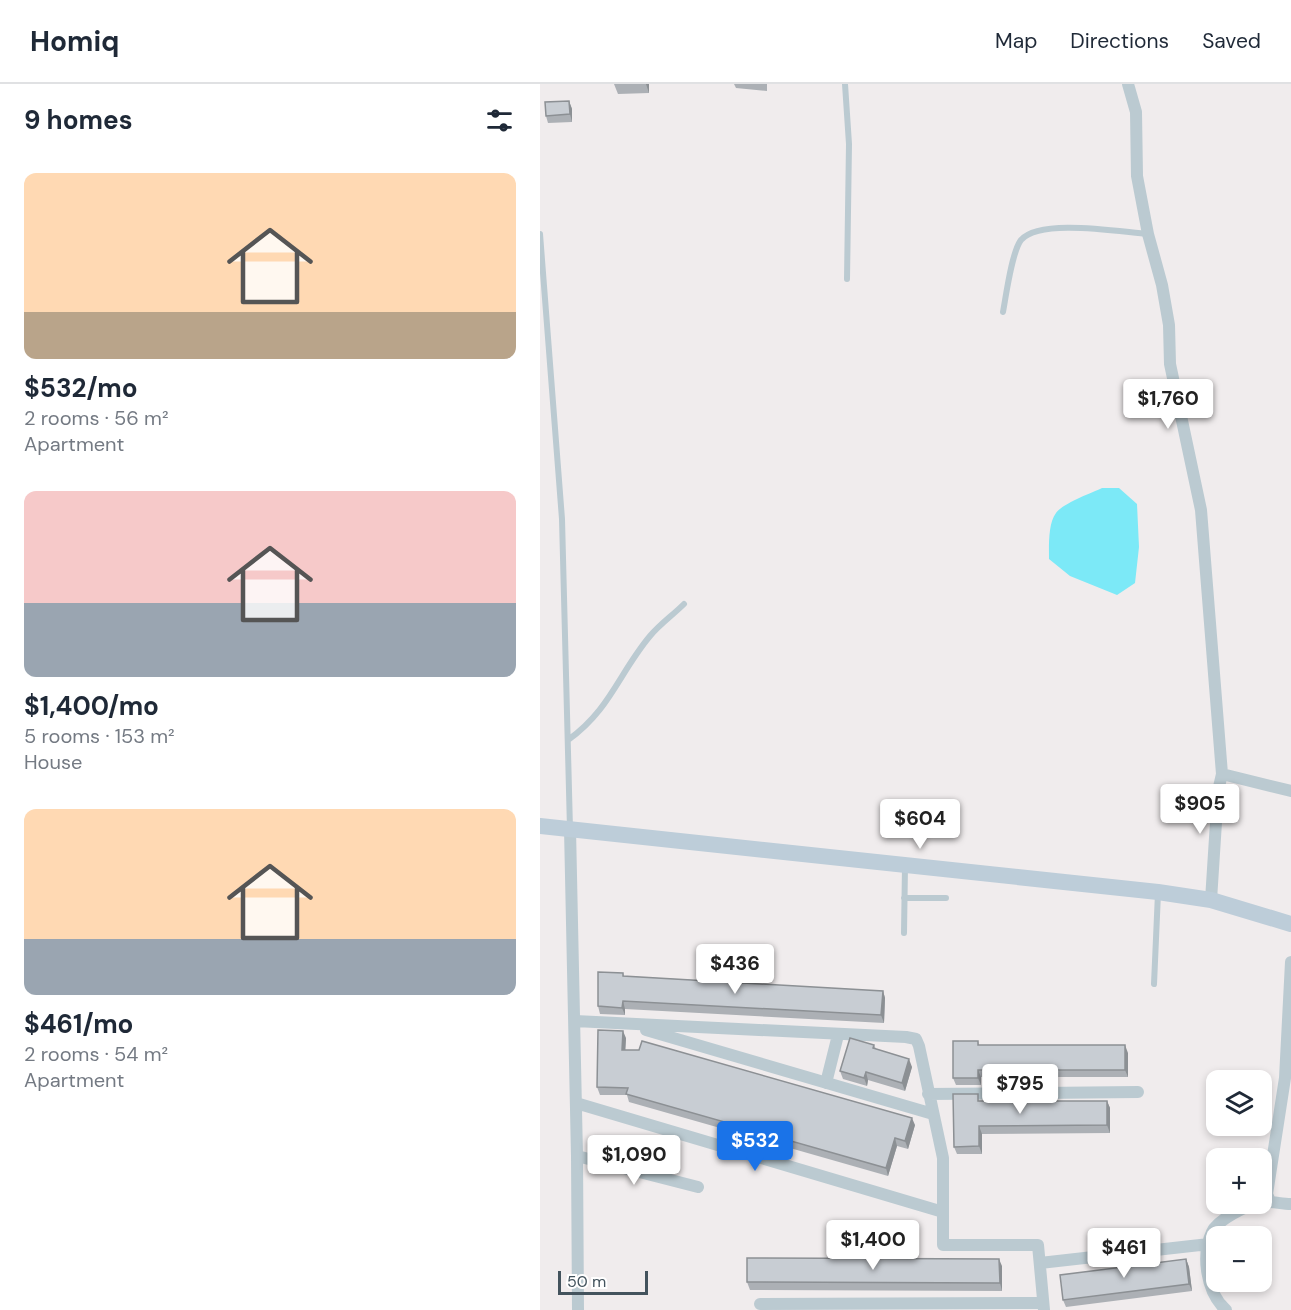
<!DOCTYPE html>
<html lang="en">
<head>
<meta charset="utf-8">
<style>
  :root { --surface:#fff; --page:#f2f2f3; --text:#1f2937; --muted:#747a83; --line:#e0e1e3; --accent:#1a73e8 }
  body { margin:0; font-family:"DM Sans",sans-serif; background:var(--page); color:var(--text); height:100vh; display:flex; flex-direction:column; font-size:22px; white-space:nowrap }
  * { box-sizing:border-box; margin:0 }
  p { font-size:20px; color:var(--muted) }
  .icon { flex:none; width:33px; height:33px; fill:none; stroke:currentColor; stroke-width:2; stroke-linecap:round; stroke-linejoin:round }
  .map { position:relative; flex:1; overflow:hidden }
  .sheet { display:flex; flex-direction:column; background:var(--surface); width:540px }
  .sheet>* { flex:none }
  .buttons { position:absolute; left:666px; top:986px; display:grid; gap:12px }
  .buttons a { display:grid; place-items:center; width:66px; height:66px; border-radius:12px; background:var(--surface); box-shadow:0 3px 9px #0003; font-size:30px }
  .scale { position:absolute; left:18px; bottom:15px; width:90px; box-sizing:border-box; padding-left:6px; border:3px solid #43535d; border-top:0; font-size:16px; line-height:21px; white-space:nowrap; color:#43535d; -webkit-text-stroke:4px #fff; paint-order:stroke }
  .price { position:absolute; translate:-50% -51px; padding:0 14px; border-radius:6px; background:#fff; color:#222; font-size:20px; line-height:39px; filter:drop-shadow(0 2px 3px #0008) }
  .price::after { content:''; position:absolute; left:50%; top:36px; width:18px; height:14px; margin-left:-9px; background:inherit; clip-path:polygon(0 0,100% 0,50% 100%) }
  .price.selected { background:var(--accent); color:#fff }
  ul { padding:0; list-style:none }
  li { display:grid; align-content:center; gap:12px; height:318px; padding:0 24px }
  li span { display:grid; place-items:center; height:186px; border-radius:12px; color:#555 }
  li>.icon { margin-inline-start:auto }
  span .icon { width:108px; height:108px; fill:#fffc; stroke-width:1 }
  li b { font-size:26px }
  h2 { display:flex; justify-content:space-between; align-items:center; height:72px; padding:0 24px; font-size:26px }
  header { display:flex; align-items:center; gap:36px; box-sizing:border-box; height:84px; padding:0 30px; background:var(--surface); border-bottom:2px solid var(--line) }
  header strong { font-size:28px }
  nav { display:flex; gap:33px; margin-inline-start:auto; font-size:21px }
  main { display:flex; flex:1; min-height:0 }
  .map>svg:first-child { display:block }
  .water { fill:#7ce9f7 }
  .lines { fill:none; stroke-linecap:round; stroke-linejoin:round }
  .service { stroke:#bbcad1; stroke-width:6 }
  .minor { stroke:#bbcad1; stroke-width:12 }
  .secondary { stroke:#bdcdd9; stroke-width:16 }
  .wall { fill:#acb0b5 }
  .shaded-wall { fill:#8c9094 }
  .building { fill:#c8cdd3; stroke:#8c9094; stroke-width:1.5 }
</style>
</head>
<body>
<header>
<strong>Homiq</strong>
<nav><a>Map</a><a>Directions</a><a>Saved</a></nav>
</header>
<main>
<section class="sheet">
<h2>9 homes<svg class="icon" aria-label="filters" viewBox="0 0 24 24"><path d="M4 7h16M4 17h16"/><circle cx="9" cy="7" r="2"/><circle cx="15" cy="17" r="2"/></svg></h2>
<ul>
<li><span style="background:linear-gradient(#ffd9b3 75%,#b9a48a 0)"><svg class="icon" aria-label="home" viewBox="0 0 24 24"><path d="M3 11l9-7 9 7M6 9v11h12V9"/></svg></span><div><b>$532/mo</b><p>2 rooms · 56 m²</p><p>Apartment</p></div></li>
<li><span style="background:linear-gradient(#f6c9c9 60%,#9aa5b1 0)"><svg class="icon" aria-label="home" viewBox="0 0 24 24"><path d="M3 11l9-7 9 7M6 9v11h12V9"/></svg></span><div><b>$1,400/mo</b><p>5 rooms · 153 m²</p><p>House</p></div></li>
<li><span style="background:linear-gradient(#ffd9b3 70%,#9aa5b1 0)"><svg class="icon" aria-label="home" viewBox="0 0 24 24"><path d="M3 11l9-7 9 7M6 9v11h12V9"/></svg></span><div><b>$461/mo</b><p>2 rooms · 54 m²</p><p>Apartment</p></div></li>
</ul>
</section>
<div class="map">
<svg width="751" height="1226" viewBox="0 0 751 1226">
  <rect width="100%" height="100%" fill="#f0eced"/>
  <path class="water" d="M 562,404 L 579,404 L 597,420 L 599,463 L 595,499 L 577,511 L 530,492 L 509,475 C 509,463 508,439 516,429 C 522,420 551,409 562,404 Z"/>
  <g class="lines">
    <path class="service" d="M 305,0 L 309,60 L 307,195
      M 0,150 L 22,435 L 30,745
      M 463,228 C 466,212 472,167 481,156 C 500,134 580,148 608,150
      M 28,656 C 70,626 79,589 110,552 C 120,540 133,531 144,520
      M 364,814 L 406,814
      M 364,849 L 365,782
      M 614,900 L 618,809"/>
    <path class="minor" d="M 588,0 L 596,28 L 597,92 L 608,150 L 622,201 L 629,241 L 630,280 L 661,426 L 682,690 L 678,707 L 671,816
      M 682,690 L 751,707
      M 30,745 L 37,1072 L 38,1226
      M 35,937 L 366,953 L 376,955 L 379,962 L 403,1074 L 403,1161 L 498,1161 L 504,1226
      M 106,946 L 393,1030
      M 286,999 L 298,951
      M 388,1010 L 598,1008
      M 36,1019 L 403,1128
      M 37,1072 L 158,1103
      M 730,1117 L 727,1110 L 745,994 L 751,878
      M 723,1118 C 732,1117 741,1120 751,1120
      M 500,1179 L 669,1160
      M 220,1220 L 503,1219
      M 686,1226 C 666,1208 661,1171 672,1148 C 677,1136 707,1121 719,1119"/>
    <path class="secondary" d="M 0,742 L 618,808 L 671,816 L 751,840"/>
  </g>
  <path class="wall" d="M 5,0 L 109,0 L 109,9 L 78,10 L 74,0 Z
    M 194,0 L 227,0 L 227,7 L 196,4 Z
    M 29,17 L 32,25 L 32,38 L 8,39 L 6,32 Z
    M 83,889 L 84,892 L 343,907 L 345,914 L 344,939 L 85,925 L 85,931 L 60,930 L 58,922 Z
    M 86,954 L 85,966 L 375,1041 L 368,1065 L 357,1062 L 348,1092 L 89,1018 L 87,1011 L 60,1011 L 57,1003 Z
    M 438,957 L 439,961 L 588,969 L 588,993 L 441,993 L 441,1001 L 416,1001 L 413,994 Z
    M 334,961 L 336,965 L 372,983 L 365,1007 L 328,996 L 327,1002 L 303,995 L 300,987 Z
    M 441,1017 L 567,1017 L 570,1024 L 570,1049 L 442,1050 L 442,1070 L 417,1070 L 414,1063 Z
    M 646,1175 L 649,1183 L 652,1207 L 526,1223 L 523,1216 Z
    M 462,1182 L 462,1207 L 210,1206 L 207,1198 Z"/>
  <path class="shaded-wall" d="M 106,0 L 109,0 L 109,9 Z
    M 29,17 L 32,25 L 32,38 L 30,30 Z
    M 343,907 L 345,914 L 344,939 L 341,931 Z
    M 83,917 L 85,925 L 85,931 L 82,924 Z
    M 83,947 L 86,954 L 85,973 L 82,966 Z
    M 585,961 L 588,969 L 588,993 L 585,986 Z
    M 369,975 L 372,983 L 365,1007 L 362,999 Z
    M 438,986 L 441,993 L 441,1001 L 438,994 Z
    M 326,988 L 328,996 L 327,1002 L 324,994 Z
    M 567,1017 L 570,1024 L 570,1049 L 567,1041 Z
    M 372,1034 L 375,1041 L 368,1065 L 365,1057 Z
    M 439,1042 L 442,1050 L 442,1070 L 439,1062 Z
    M 355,1054 L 357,1062 L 348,1092 L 346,1084 Z
    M 459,1175 L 462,1182 L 462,1207 L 460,1199 Z
    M 646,1175 L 649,1183 L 652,1207 L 649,1200 Z"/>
  <path class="building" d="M 29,17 L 30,30 L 6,32 L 5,18 Z
    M 58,888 L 83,889 L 83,892 L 343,907 L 341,931 L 83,917 L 82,924 L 58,922 Z
    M 58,946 L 83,947 L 82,966 L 99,966 L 102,957 L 372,1034 L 365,1057 L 355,1054 L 346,1084 L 86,1010 L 88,1004 L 57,1003 Z
    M 310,954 L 334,961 L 333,964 L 369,975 L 362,999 L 326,988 L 324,994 L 300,987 Z
    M 413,957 L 438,957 L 438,961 L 585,961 L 585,986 L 438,986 L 438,994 L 413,994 Z
    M 413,1010 L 438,1010 L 438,1017 L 567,1017 L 567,1041 L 439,1042 L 439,1062 L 414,1063 Z
    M 207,1174 L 459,1175 L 460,1199 L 207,1198 Z
    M 646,1175 L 649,1200 L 523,1216 L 520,1191 Z"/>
</svg>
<div class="buttons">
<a><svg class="icon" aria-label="layers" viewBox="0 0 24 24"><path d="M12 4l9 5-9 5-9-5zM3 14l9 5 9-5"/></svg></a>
<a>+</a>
<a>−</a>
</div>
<div class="scale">50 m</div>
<b class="price" style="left:628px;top:346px">$1,760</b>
<b class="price" style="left:660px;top:751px">$905</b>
<b class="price" style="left:380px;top:766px">$604</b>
<b class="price" style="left:195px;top:911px">$436</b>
<b class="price" style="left:480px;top:1031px">$795</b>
<b class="price selected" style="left:215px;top:1088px">$532</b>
<b class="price" style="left:94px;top:1102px">$1,090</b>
<b class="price" style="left:333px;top:1187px">$1,400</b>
<b class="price" style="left:584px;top:1195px">$461</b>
</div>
</main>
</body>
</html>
